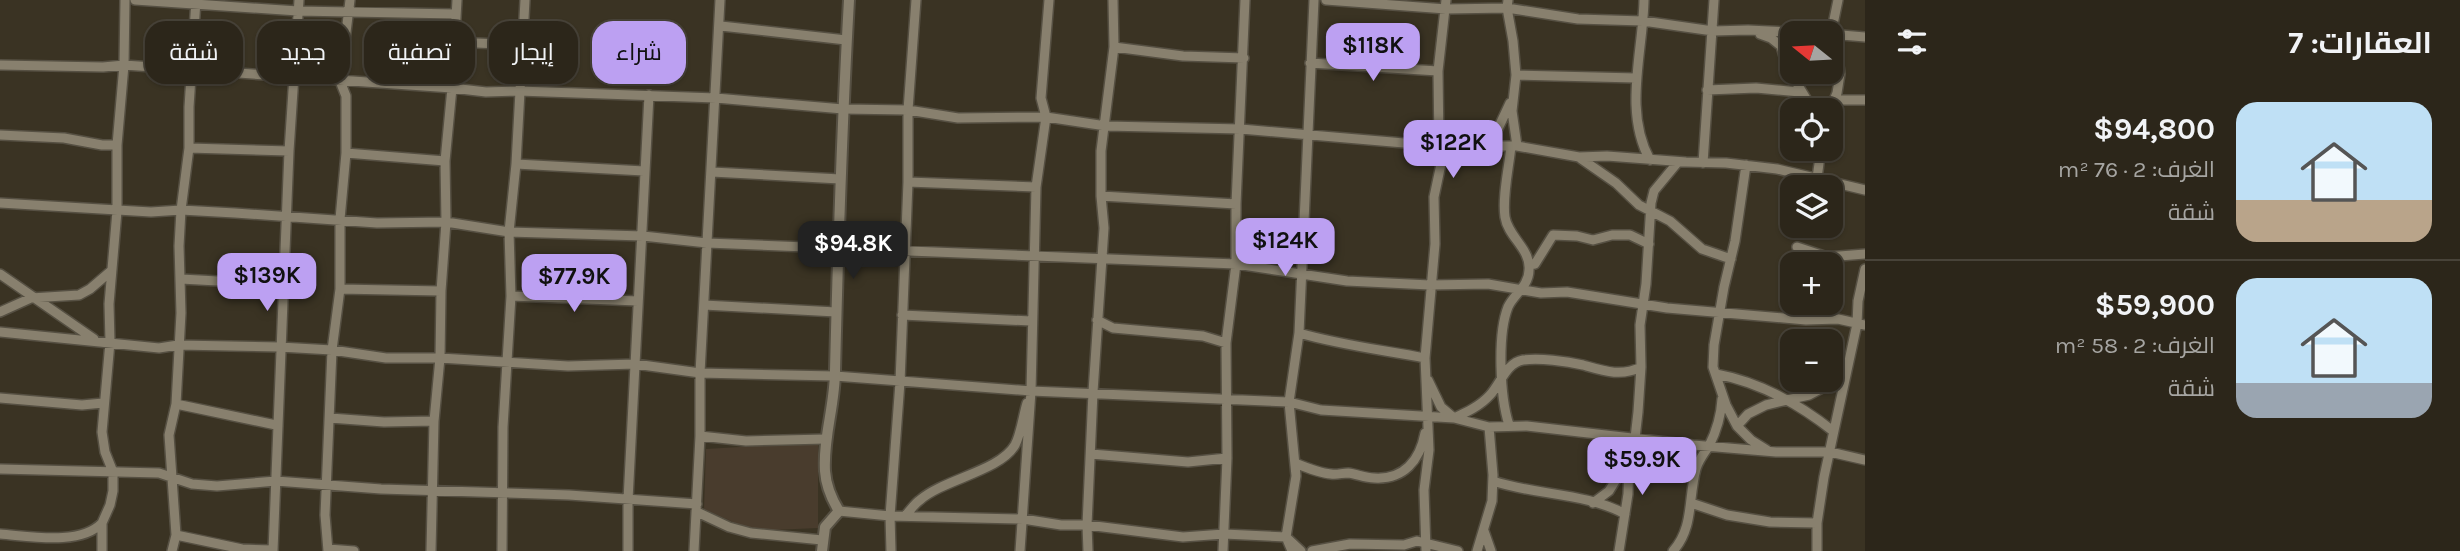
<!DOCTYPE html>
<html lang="ar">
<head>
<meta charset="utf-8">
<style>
  :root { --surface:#2c261a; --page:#342e23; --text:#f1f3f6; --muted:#a6a5a2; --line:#484339; --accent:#bca0f2 }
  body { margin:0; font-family:Karla,Cairo,sans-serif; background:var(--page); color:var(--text); direction:rtl; height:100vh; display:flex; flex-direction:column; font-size:26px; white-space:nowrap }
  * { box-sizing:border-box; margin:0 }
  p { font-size:23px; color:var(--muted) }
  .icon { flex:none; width:38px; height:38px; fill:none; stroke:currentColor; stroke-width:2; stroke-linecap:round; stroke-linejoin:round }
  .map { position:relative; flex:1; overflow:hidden; direction:ltr }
  .side { display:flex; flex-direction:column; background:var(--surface); width:595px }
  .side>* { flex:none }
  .banner { position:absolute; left:21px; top:21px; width:665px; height:63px; direction:rtl; display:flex; gap:14px }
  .needle { width:46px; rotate:288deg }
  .buttons { position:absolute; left:1780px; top:21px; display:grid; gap:14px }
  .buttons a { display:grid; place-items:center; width:63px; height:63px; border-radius:14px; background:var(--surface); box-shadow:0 2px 5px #0004,0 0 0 2px var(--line); font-size:35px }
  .price { position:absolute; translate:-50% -60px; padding:0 16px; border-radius:14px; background:var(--accent); color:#111; font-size:23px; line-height:46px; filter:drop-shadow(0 2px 4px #0008) }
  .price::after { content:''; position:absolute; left:50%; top:42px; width:21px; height:16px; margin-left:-10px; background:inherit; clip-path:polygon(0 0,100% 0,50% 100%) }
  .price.on { background:#222; color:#fff }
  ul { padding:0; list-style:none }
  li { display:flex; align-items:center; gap:21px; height:175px; padding:0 28px }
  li+li { border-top:2px solid var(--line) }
  li span { display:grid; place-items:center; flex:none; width:196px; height:140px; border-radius:21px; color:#555 }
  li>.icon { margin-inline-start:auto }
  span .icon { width:84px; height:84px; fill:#fffc; stroke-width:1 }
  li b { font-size:30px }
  h2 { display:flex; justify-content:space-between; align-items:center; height:84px; padding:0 28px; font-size:30px }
  .pill { padding:0 24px; border-radius:21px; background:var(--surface); box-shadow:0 2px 5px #0004,0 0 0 2px var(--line); font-size:24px; line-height:63px }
  .pill.on { background:var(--accent); color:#111 }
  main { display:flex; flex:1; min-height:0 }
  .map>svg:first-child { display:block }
  .education { fill:#493c2d }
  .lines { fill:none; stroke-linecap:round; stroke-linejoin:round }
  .minor-casing { stroke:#565043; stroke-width:12 }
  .tertiary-casing { stroke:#565043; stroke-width:14 }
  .minor { stroke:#88806e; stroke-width:9 }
  .tertiary { stroke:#88806e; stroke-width:10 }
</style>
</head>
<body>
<main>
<section class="side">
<h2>العقارات: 7<svg class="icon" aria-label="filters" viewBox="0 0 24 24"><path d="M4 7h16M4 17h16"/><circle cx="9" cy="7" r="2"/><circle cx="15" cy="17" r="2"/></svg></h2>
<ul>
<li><span style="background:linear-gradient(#bfe0f5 70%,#b9a48a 0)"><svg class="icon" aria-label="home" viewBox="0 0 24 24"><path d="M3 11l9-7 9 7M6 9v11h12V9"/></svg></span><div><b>$94,800</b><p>الغرف: 2 · 76 m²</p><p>شقة</p></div></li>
<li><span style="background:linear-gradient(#bfe0f5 75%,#9aa5b1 0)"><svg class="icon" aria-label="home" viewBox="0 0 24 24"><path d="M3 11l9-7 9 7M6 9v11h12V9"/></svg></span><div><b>$59,900</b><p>الغرف: 2 · 58 m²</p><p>شقة</p></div></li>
</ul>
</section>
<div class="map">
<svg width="1865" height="551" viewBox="0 0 1865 551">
  <rect width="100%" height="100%" fill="#3a3323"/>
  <path class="education" d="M 818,442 L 818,528 L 753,531 L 704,509 L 706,449 Z"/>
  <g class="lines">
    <defs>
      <path id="minor" d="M 135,0 L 298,11 L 456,14
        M 457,0 L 452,88 L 486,92 L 519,91 L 716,98 L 843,109 L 908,110 L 958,118 L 1046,117 L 1106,126 L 1241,129 L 1439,146 L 1517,146 L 1579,157 L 1607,156 L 1686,162 L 1726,163 L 1777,169 L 1865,190
        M 1326,0 L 1446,9 L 1507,8 L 1578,19 L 1643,21 L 1713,31 L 1748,30 L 1810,33
        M 1508,0 L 1507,8 L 1513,41 L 1516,75 L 1512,111 L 1517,146
        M 1644,0 C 1643,53 1623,111 1650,160
        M 721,26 L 846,40
        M 1760,34 L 1771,38 L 1781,46 L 1787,67 L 1813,110
        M 1830,34 L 1865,37
        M 454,42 L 522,45
        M 1114,47 L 1183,56 L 1244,58
        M 1310,63 L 1438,71
        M 0,65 L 103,67 L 124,65 L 452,88 L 445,161 L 446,222 L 441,291 L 440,358 L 434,421 L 431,551
        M 1516,75 L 1636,78
        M 1707,90 L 1756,88 L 1800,92
        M 1834,100 L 1865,100
        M 1830,110 L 1837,93 L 1840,74 L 1837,49 L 1831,34 L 1838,0
        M 0,135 L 64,138 L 102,145 L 117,145
        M 1479,146 L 1495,135 L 1510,103
        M 189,148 L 289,151
        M 346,153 L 445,161
        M 1580,158 L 1616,183 L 1639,205 L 1670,221 L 1702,249 L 1731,259
        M 1703,163 L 1714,0
        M 516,164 L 644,171
        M 1746,165 L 1735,241 L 1724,287 L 1714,345 L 1713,367 L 1726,405 L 1737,426 L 1751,440 L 1767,450
        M 712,172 L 840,179
        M 1817,178 L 1821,149
        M 908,182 L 1036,187
        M 1101,196 L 1236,204
        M 0,203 L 151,212 L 181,210 L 235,213 L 377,223 L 446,222 L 509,232 L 643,236 L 707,243 L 1236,264 L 1347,281 L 1430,285 L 1488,284 L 1541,293 L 1567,292 L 1667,308 L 1806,320 L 1838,319 L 1865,325
        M 1797,247 L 1827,257 L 1865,254
        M 1529,265 L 1535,264 L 1553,235 L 1577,236 L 1593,240 L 1612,235 L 1630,235 L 1649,244
        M 0,274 L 94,339
        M 181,279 L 236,282 L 284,289
        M 340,289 L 441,291
        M 511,296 L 638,301
        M 704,305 L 836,312
        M 0,312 L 31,298 L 79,295 L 90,289 L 111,271
        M 902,315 L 1031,321
        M 1097,320 L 1113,328 L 1203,336 L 1226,343
        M 0,332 L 159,348 L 178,345 L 280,347 L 332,350 L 386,358 L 440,358 L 568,366 L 635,364 L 700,373 L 835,376 L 1031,391 L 1289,402 L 1321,410 L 1454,418 L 1489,427 L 1527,426 L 1693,445 L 1776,452 L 1830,452 L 1865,460
        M 1299,333 C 1340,345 1383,350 1425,358
        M 1716,374 C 1759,382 1799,404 1833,431
        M 1428,380 L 1441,407 L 1454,418 C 1467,412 1480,406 1490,395 C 1501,383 1506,363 1523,360 C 1540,358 1566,361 1583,365 C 1604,371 1621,377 1641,367
        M 0,398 L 82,405 L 103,403
        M 176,404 L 276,425
        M 330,418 L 384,422 L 434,421
        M 1509,425 C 1500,397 1497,335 1508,307 C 1514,294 1529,286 1529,270 C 1531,249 1508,237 1505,217 C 1502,197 1509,167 1511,146
        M 1737,426 L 1748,414 L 1766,405 L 1809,395 L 1845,376
        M 700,436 L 746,441 L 826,439
        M 1091,454 L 1188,462 L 1227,458
        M 1295,463 C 1307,468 1319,473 1331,474 C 1337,475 1342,473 1348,473 C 1357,474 1365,478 1374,478 C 1404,480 1420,460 1425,433
        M 0,469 L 159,473 L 192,484 L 217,486 L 276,481 L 381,489 L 569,495 L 697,504
        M 1493,481 C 1534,495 1587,493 1625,514
        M 1593,503 L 1609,491 L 1627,462
        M 1691,503 L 1727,515 L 1770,522 L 1817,523
        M 839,511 L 890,516 L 1023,519 L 1061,525 L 1087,525 L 1183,537 L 1224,534 L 1286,537 L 1301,551
        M 697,512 L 729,527 L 751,533 L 822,540
        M 905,516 C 910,511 914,504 920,500 C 944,479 1000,471 1015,445 C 1021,434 1023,416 1027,403
        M 1484,531 L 1491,551
        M 0,534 C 29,536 80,546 102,523
        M 176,535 L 242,549 L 273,550
        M 328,549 L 354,551
        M 102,551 L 102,523 L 110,505 L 113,491 L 113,472 L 105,452 L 102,432 L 110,342 L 109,304 L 117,211 L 117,145 L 124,65 L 125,0
        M 172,551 L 176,535 L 169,435 L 176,404 L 181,313 L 179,246 L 181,210 L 189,148 L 189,107 L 196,0
        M 273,551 L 289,151 L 299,0
        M 328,551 L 325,515 L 332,350 L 340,289 L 340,219 L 346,153 L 346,96 L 340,81 L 350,0
        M 502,551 L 503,427 L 511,296 L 509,232 L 516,164 L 525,0
        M 628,551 L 628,500 L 649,95
        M 694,551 L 700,436 L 700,373 L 720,0
        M 891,551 L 890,516 L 900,382 L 908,182 L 908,110 L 916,0
        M 1020,551 L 1031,391 L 1036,187 L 1046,117 L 1041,98 L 1049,0
        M 1088,551 L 1087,525 L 1093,392 L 1104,228 L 1101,196 L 1101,151 L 1114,47 L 1113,0
        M 1223,551 L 1227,458 L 1226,343 L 1236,264 L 1236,204 L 1245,0
        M 1292,551 L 1286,537 L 1296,476 L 1289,402 L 1299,333 L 1314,0
        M 1312,551 L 1350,544 L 1404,545 L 1417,541 L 1458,551
        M 1426,551 L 1424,490 L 1429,450 L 1425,358 L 1435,244 L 1434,197 L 1441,164 L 1439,146 L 1438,71 L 1446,0
        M 1477,551 L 1492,501 L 1493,475 L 1489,427
        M 1619,551 L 1628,494 L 1629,458 L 1635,438 L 1638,412 L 1641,367 L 1640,325 L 1646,284 L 1651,203 L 1654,191 L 1678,162
        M 1673,551 C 1694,528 1688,498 1696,469 C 1698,461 1704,453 1709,446 C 1717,430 1721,417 1722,399
        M 1817,551 L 1817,523 L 1824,477 L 1857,324 L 1858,301 L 1865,269"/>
      <path id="tertiary" d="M 822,551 L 825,527 L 839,511 C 831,498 826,486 825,471 C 823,437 835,405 835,371 C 838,247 842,124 849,0"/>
    </defs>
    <use href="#minor" class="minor-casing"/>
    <use href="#tertiary" class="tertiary-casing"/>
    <use href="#minor" class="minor"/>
    <use href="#tertiary" class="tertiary"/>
  </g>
</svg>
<div class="buttons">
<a><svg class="needle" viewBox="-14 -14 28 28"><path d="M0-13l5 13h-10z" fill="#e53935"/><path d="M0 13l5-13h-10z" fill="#a6a5a2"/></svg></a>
<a><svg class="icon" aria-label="locate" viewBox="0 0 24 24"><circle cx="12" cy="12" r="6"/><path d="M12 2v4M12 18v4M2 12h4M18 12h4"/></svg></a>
<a><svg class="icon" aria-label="layers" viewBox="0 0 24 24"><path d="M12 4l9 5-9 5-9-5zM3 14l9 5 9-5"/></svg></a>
<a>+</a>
<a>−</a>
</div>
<b class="price" style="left:1373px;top:83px">$118K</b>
<b class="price" style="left:1453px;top:180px">$122K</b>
<b class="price" style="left:1285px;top:278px">$124K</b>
<b class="price on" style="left:853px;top:281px">$94.8K</b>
<b class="price" style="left:267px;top:313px">$139K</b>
<b class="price" style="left:574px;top:314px">$77.9K</b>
<b class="price" style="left:1642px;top:497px">$59.9K</b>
<div class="banner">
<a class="pill on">شراء</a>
<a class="pill">إيجار</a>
<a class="pill">تصفية</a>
<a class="pill">جديد</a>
<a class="pill">شقة</a>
</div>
</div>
</main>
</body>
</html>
